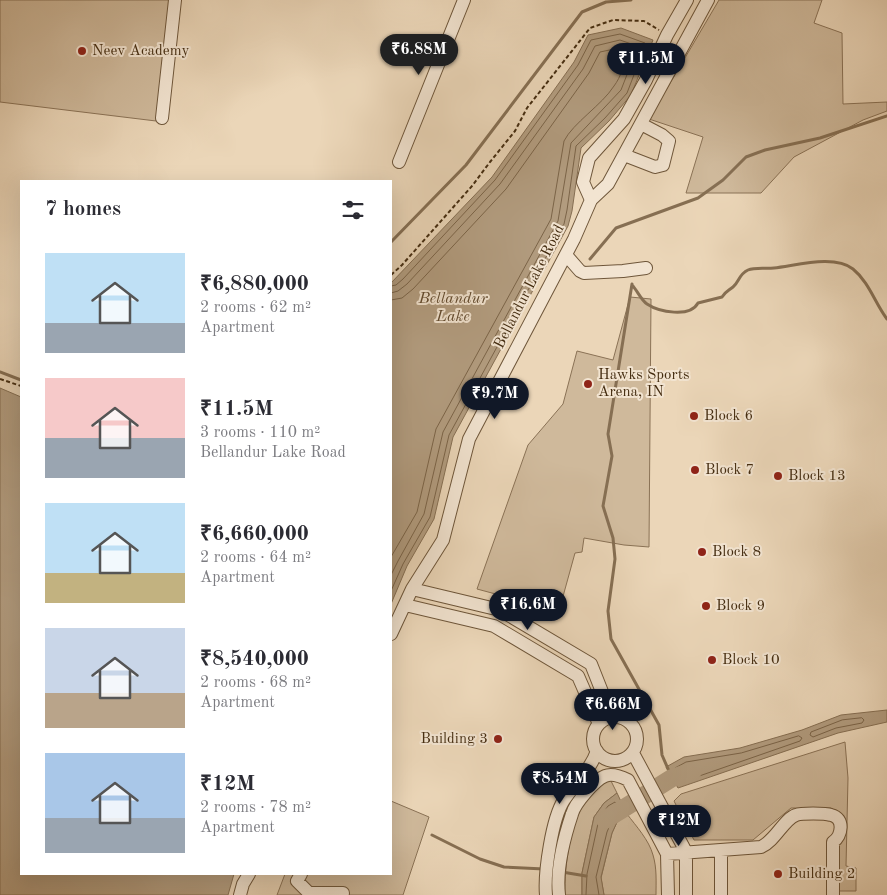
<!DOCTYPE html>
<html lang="en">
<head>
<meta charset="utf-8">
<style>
  :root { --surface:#fff; --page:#f7f7f7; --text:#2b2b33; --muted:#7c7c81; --accent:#111827 }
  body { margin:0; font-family:"Old Standard TT",serif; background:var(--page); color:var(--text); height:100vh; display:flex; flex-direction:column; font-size:19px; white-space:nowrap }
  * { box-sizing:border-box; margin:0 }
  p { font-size:16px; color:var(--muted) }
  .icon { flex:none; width:28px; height:28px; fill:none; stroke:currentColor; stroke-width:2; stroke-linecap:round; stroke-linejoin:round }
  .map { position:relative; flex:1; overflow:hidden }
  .side { position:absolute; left:20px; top:180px; width:372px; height:695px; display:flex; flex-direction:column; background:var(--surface); border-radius:0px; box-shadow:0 5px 20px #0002 }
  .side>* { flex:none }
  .price { position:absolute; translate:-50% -42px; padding:0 11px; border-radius:18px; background:var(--accent); color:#fff; font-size:16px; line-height:32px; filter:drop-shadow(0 1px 2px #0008) }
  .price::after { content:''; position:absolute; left:50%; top:30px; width:15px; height:11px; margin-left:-8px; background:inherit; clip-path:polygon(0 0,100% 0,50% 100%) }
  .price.on { background:#222; color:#fff }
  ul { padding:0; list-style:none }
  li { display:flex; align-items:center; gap:15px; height:125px; padding:0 25px }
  li span { display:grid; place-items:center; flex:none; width:140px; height:100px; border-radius:0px; color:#555 }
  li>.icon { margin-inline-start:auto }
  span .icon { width:60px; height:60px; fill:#fffc; stroke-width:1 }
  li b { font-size:21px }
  h2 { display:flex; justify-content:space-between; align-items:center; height:60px; padding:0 25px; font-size:21px }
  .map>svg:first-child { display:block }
  .green { fill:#cfb99b; stroke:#8a7256 }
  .water { fill:#b29c7f; stroke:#866f53 }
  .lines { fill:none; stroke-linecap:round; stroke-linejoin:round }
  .shore { stroke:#7b6448; stroke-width:1 }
  .stream { stroke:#866f53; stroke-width:3 }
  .river { stroke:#b29c7f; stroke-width:18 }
  .minor-casing { stroke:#6e563a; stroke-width:14 }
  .path { stroke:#442c10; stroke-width:2; stroke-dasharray:4 2.5; stroke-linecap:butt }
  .minor { stroke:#f2e4d1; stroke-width:12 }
  .poi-dot { fill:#8f2418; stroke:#f2e4d1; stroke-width:2 }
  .labels { text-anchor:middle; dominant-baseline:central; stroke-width:4; stroke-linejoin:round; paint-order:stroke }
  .poi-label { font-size:15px; fill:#442c10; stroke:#f2e4d1; text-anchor:start }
  .street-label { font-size:15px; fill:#442c10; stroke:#f2e4d1 }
  .water-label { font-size:16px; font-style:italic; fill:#60482c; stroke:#f2e4d1 }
</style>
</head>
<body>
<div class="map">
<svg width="887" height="895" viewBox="0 0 887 895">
  <rect width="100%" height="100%" fill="#ebd6b8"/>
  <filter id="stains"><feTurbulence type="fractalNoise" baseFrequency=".004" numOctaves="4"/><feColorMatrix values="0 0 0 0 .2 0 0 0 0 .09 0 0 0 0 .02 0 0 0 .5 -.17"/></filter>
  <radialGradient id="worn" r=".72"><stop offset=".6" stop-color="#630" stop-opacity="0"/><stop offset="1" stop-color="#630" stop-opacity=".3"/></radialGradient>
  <path class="green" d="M 0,0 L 171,0 L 156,121 L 0,102 Z
    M 719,0 L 822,0 L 814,23 L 842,33 L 843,104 L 887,102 L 887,111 L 863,120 L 794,157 L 761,193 L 686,193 L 703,137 L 649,119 Z
    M 630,297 L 651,299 L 649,547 L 624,545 L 584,538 L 582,552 L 575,553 L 562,600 L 529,603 L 477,589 L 528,445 L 563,404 L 577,351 L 613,360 Z
    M 845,742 L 848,778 L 846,866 L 856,868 L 856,891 L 837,891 L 836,812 L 831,808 L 791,808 L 753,840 L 694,840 L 674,801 L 681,794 Z
    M 610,779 L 617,793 L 604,803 L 594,817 L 582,873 L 582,895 L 565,895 C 564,866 571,816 591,793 C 596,788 604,783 610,779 Z
    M 391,801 L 429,817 L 403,895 L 277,895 L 285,874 L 391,874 Z
    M 627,814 C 636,826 649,840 653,855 C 657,868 656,882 656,895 L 604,895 L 601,878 L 612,833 L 618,820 Z"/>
  <path class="water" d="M 621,28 L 653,40 L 631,95 L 609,121 L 581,148 L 572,211 L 568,226 L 453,437 L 434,519 L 407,566 L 391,604 L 391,283 L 492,177 L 574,62 L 588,35 Z
    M 0,388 L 21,397 L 21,874 L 234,874 L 228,895 L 0,895 Z
    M 887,710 L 887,722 L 838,733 L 678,788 L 666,767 L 684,757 L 740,748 L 802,730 L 841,715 Z
    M 617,793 L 627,814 L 618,820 L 612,833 L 601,877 L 604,895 L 582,895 L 582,873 L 594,817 L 604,803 Z"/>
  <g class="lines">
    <path class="shore" d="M 391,286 L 396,285 L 403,279 L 495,180 L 578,65 L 591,40 L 620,34 L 645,43 L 645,46 L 627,93 L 605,118 L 576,146 L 567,210 L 564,224 L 449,435 L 430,517 L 403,564 L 391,591
      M 391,293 L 398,291 L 407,284 L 500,184 L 583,69 L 595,46 L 620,40 L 637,46 L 637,49 L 621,90 L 571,143 L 558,221 L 443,432 L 424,514 L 398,561 L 391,575
      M 391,300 L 402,298 L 413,289 L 506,189 L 589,73 L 600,52 L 619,48 L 627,51 L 628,54 C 624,64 621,77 614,86 C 602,105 573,123 564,141 L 551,219 L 436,429 L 417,512 L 391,557
      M 862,718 L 864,720 L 862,723 L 836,728 L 813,737 L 810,735 L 811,732 L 842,720 Z
      M 799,736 L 802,738 L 800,741 L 682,782 L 679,781 L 674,770 L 675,768 L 686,762 L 741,753 Z
      M 586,895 L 587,874 L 599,819 L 608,806 L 615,802 L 620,812 L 613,818 L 607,832 L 596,877 L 599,895"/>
    <path class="stream" d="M 391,242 L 466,165 L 582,12 L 606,2 L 631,0
      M 590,259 L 616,228 L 698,198 L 723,180 L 746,157 L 765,150 L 820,138 L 887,116
      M 632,284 L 608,434 L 612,456 L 603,506 L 613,538 L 615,559 L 608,611 L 611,639 L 659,725 L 662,755 L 672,778
      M 632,285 C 637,290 641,300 647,304 C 659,312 690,318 698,303 L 722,297 C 725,292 728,291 733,287 C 739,282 739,274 748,270 C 755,267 766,269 774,268 C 795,266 834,254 853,269 C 869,282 875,303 887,319
      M 0,372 L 21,380
      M 432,835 L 480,859 L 504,867 L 544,869
      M 562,872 L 586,876"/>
    <path class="river" d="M 605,820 L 672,778 L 693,771"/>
    <defs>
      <path id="minor" d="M 162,118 L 175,0
        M 624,155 L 655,167 L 663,165 L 669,141 L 662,135 L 641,124
        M 399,162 L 464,0
        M 591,200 L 583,182 L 589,158 L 624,119 L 646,80 L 667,35 L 687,0
        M 566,255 L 580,271 L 584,273 L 623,271 L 646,268
        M 412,589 L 500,610 L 591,664 L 612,717
        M 405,605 L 494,626 L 578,676 L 599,724
        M 391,634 L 412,589 L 443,540 L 469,439 L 574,239 L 591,200 L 608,184 L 708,0
        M593 739a22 22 0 1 1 44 0a22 22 0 1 1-44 0Z
        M 633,753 L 684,848 L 686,860 L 686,895
        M 721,850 L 721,895
        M 667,854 L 761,847 C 775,841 784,819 796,815 C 801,813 825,813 831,815 C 845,818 842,836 833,842 L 833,895
        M 301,874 L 297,881 L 309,893 L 308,895
        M 309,893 L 343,893
        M 240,895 L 243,884 L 249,874
        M 546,895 C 544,873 552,818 564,800 C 575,783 590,771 597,751
        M 559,895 C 556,870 564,838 572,814 C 575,803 595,780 605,776 C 612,773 622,777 628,780 L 667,854 L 668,895"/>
    </defs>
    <use href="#minor" class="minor-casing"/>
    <path class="path" d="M 391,275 L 402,265 L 472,186 L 490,162 L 515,131 L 527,108 L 590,28 L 613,20 L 644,21 L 659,30
      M 0,379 L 21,386"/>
    <use href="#minor" class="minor"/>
  </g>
  <g class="poi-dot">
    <circle cx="82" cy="51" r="5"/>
    <circle cx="588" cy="384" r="5"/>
    <circle cx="694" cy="416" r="5"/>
    <circle cx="695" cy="470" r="5"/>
    <circle cx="778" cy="476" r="5"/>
    <circle cx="702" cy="552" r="5"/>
    <circle cx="706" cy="606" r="5"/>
    <circle cx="712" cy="660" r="5"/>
    <circle cx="498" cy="739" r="5"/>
    <circle cx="778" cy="874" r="5"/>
  </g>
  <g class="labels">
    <g class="poi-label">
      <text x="92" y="51">Neev Academy</text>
      <text x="598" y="375">Hawks Sports<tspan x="598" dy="17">Arena, IN</tspan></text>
      <text x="704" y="416">Block 6</text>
      <text x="705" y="470">Block 7</text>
      <text x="788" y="476">Block 13</text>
      <text x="712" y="552">Block 8</text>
      <text x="716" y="606">Block 9</text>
      <text x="722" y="660">Block 10</text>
      <text x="488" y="739" text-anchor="end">Building 3</text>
      <text x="788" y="874">Building 2</text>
    </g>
    <g class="street-label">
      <text transform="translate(530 287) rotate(-63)">Bellandur Lake Road</text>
    </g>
    <g class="water-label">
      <text x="453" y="299">Bellandur<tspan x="453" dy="18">Lake</tspan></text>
    </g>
  </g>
  <rect width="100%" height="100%" filter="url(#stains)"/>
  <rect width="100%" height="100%" fill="url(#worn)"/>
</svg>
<b class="price on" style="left:419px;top:76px">₹6.88M</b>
<b class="price" style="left:646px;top:85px">₹11.5M</b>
<b class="price" style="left:495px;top:420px">₹9.7M</b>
<b class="price" style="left:528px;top:631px">₹16.6M</b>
<b class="price" style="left:613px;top:731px">₹6.66M</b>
<b class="price" style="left:560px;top:805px">₹8.54M</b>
<b class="price" style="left:679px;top:847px">₹12M</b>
<section class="side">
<h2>7 homes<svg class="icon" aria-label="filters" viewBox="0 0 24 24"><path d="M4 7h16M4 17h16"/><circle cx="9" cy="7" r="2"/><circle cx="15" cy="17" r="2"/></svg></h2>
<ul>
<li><span style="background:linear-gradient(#bfe0f5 70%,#9aa5b1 0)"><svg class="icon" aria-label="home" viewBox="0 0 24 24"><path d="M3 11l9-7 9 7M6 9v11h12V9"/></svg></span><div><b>₹6,880,000</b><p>2 rooms · 62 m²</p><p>Apartment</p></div></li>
<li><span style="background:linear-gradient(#f6c9c9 60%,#9aa5b1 0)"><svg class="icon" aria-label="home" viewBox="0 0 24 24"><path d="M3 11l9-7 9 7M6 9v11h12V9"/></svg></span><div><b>₹11.5M</b><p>3 rooms · 110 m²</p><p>Bellandur Lake Road</p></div></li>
<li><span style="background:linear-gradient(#bfe0f5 70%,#c2b280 0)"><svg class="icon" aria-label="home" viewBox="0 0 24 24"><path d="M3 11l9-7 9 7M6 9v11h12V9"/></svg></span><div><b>₹6,660,000</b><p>2 rooms · 64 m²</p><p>Apartment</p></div></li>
<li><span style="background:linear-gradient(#c9d6e8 65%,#b9a48a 0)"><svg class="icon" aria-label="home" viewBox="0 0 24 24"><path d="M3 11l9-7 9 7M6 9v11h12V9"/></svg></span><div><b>₹8,540,000</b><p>2 rooms · 68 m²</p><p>Apartment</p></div></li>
<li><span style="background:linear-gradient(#a9c7e8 65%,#9aa5b1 0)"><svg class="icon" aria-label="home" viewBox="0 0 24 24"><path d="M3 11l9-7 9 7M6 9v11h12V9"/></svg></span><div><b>₹12M</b><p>2 rooms · 78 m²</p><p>Apartment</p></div></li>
</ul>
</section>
</div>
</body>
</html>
